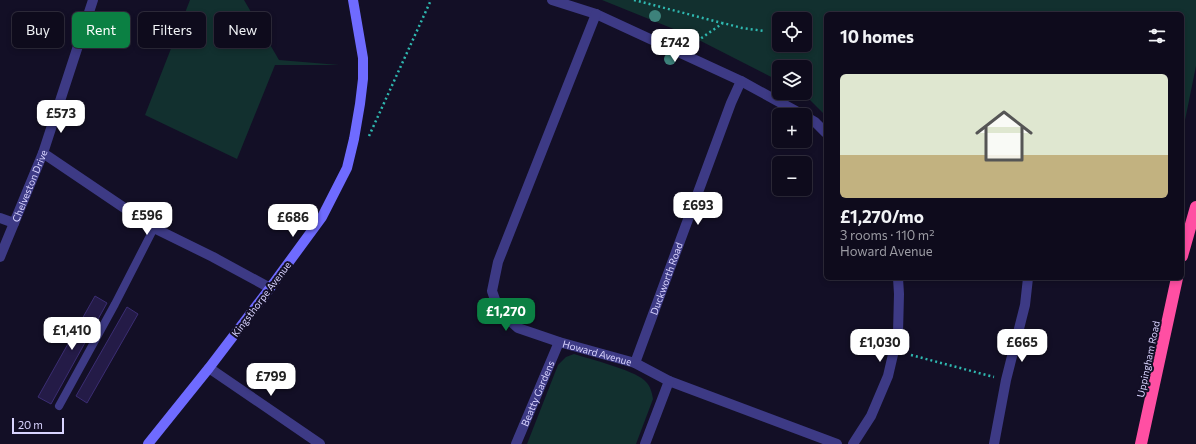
<!DOCTYPE html>
<html lang="en">
<head>
<meta charset="utf-8">
<style>
  :root { --surface:#0e0b1c; --page:#1c1929; --text:#f1f3f6; --muted:#9b9ba3; --line:#2e2b3b; --accent:#0b8043 }
  body { margin:0; font-family:Commissioner,sans-serif; background:var(--page); color:var(--text); height:100vh; display:flex; flex-direction:column; font-size:15px; white-space:nowrap }
  * { box-sizing:border-box; margin:0 }
  p { font-size:13px; color:var(--muted) }
  .icon { flex:none; width:22px; height:22px; fill:none; stroke:currentColor; stroke-width:2; stroke-linecap:round; stroke-linejoin:round }
  .map { position:relative; flex:1; overflow:hidden }
  .drawer { position:absolute; left:824px; top:12px; width:360px; height:268px; display:flex; flex-direction:column; background:var(--surface); border-radius:6px; box-shadow:0 2px 6px #0003,0 0 0 1px var(--line) }
  .drawer>* { flex:none }
  .banner { position:absolute; left:12px; top:12px; width:380px; height:36px; display:flex; gap:8px }
  .tools { position:absolute; left:772px; top:12px; display:grid; gap:8px }
  .tools a { display:grid; place-items:center; width:40px; height:40px; border-radius:6px; background:var(--surface); box-shadow:0 2px 6px #0003,0 0 0 1px var(--line); font-size:20px }
  .scale { position:absolute; left:12px; bottom:10px; width:52px; box-sizing:border-box; padding-left:4px; border:2px solid #d9d4ff; border-top:0; font-size:11px; line-height:14px; white-space:nowrap; color:#d9d4ff; -webkit-text-stroke:3px #130f26; paint-order:stroke }
  .price { position:absolute; translate:-50% -34px; padding:0 9px; border-radius:8px; background:#fff; color:#222; font-size:13px; line-height:26px; filter:drop-shadow(0 1px 2px #0008) }
  .price::after { content:''; position:absolute; left:50%; top:24px; width:12px; height:9px; margin-left:-6px; background:inherit; clip-path:polygon(0 0,100% 0,50% 100%) }
  .price.current { background:var(--accent); color:#fff }
  ul { padding:0; list-style:none }
  li { display:grid; align-content:center; gap:8px; height:212px; padding:0 16px }
  li+li { border-top:1px solid var(--line) }
  li span { display:grid; place-items:center; height:124px; border-radius:6px; color:#555 }
  li>.icon { margin-inline-start:auto }
  span .icon { width:72px; height:72px; fill:#fffc; stroke-width:1 }
  li b { font-size:17px }
  h2 { display:flex; justify-content:space-between; align-items:center; height:48px; padding:0 16px; font-size:17px }
  .tag { padding:0 14px; border-radius:6px; background:var(--surface); box-shadow:0 2px 6px #0003,0 0 0 1px var(--line); font-size:14px; line-height:36px }
  .tag.current { background:var(--accent); color:#fff }
  .map>svg:first-child { display:block }
  .green { fill:#12302f; fill-rule:evenodd }
  .building { fill:#241b47; stroke:#3b2d73 }
  .lines { fill:none; stroke-linecap:round; stroke-linejoin:round }
  .path { stroke:#2fb8b0; stroke-width:2.5; stroke-dasharray:2 3; stroke-linecap:butt }
  .lane { stroke:#3d3a85; stroke-width:8 }
  .street { stroke:#3d3a85; stroke-width:10 }
  .secondary { stroke:#6f6bff; stroke-width:10 }
  .highway { stroke:#ff4fa3; stroke-width:12 }
  .tree { fill:#3d827b }
  .labels { text-anchor:middle; dominant-baseline:central; stroke-width:4; stroke-linejoin:round; paint-order:stroke }
  .street-label { font-size:10px; fill:#d9d4ff; stroke:#130f26 }
</style>
</head>
<body>
<div class="map">
<svg width="1196" height="444" viewBox="0 0 1196 444">
  <rect width="100%" height="100%" fill="#130f26"/>
  <path class="green" d="M 190,0 L 244,0 L 279,60 L 339,65 L 275,65 L 237,159 L 145,115 Z
    M 602,0 L 1196,0 L 1196,66 L 1182,135 L 1182,14 L 826,14 L 826,116 L 803,93 L 805,93 L 805,67 L 779,67 L 779,81 L 691,36 ZM 779,19 L 805,19 L 805,45 L 779,45 Z
    M 574,354 C 590,359 633,370 644,380 C 650,385 652,392 653,399 L 636,444 L 527,444 L 558,365 L 566,357 Z"/>
  <path class="building" d="M 95,296 L 107,303 L 51,404 L 38,397 Z
    M 127,307 L 138,314 L 87,403 L 76,396 Z"/>
  <g class="lines">
    <path class="path" d="M 634,0 L 722,23
      M 693,44 L 723,23 L 742,28 L 764,31
      M 369,136 L 431,0
      M 911,355 L 994,377"/>
    <path class="lane" d="M 59,406 L 115,304 L 154,228"/>
    <g class="street">
      <path d="M 552,0 L 596,14 L 741,81 L 803,115"/>
      <path id="s1" d="M 596,14 L 498,262 L 492,291 L 499,311 L 518,328 L 559,342 L 635,363 L 669,381 L 837,444"/>
      <path d="M 805,116 L 815,122 L 826,133"/>
      <path d="M 43,153 L 154,228 L 213,257 L 270,288"/>
      <path d="M 0,218 L 14,223"/>
      <path id="s2" d="M 0,257 L 43,153 L 93,0"/>
      <path id="s3" d="M 635,363 L 731,103 L 741,81"/>
      <path d="M 209,368 L 320,444"/>
      <path id="s4" d="M 516,444 L 559,342"/>
      <path d="M 645,444 L 669,381"/>
      <path d="M 853,444 L 871,416 L 888,376 L 898,333 L 899,294 L 898,278"/>
      <path d="M 994,444 L 1006,380 L 1025,305 L 1028,278"/>
    </g>
    <path class="secondary" d="M 148,444 L 209,368 L 270,288 L 322,217 L 347,168 L 354,139 L 360,104 L 363,79 L 363,58 L 353,0"/>
    <path class="highway" d="M 1182,256 L 1196,207
      M 1141,444 L 1177,278"/>
  </g>
  <g class="tree">
    <circle cx="655" cy="16" r="6"/>
    <circle cx="670" cy="59" r="6"/>
  </g>
  <g class="labels">
    <g class="street-label">
      <text stroke="none"><textPath href="#s2" startOffset="77">Chelveston Drive</textPath></text>
      <text stroke="none"><textPath href="#s3" startOffset="90">Duckworth Road</textPath></text>
      <text transform="translate(261 299) rotate(-53)">Kingsthorpe Avenue</text>
      <text stroke="none"><textPath href="#s1" startOffset="426">Howard Avenue</textPath></text>
      <text transform="translate(1148 359) rotate(-78)">Uppingham Road</text>
      <text stroke="none"><textPath href="#s4" startOffset="55">Beatty Gardens</textPath></text>
    </g>
  </g>
</svg>
<div class="tools">
<a><svg class="icon" aria-label="locate" viewBox="0 0 24 24"><circle cx="12" cy="12" r="6"/><path d="M12 2v4M12 18v4M2 12h4M18 12h4"/></svg></a>
<a><svg class="icon" aria-label="layers" viewBox="0 0 24 24"><path d="M12 4l9 5-9 5-9-5zM3 14l9 5 9-5"/></svg></a>
<a>+</a>
<a>−</a>
</div>
<div class="scale">20 m</div>
<b class="price" style="left:675px;top:63px">£742</b>
<b class="price" style="left:61px;top:134px">£573</b>
<b class="price" style="left:698px;top:226px">£693</b>
<b class="price" style="left:147px;top:236px">£596</b>
<b class="price" style="left:293px;top:238px">£686</b>
<b class="price current" style="left:506px;top:332px">£1,270</b>
<b class="price" style="left:72px;top:351px">£1,410</b>
<b class="price" style="left:880px;top:363px">£1,030</b>
<b class="price" style="left:1022px;top:363px">£665</b>
<b class="price" style="left:271px;top:397px">£799</b>
<div class="banner">
<a class="tag">Buy</a>
<a class="tag current">Rent</a>
<a class="tag">Filters</a>
<a class="tag">New</a>
</div>
<section class="drawer">
<h2>10 homes<svg class="icon" aria-label="filters" viewBox="0 0 24 24"><path d="M4 7h16M4 17h16"/><circle cx="9" cy="7" r="2"/><circle cx="15" cy="17" r="2"/></svg></h2>
<ul>
<li><span style="background:linear-gradient(#dfe7d0 65%,#c2b280 0)"><svg class="icon" aria-label="home" viewBox="0 0 24 24"><path d="M3 11l9-7 9 7M6 9v11h12V9"/></svg></span><div><b>£1,270/mo</b><p>3 rooms · 110 m²</p><p>Howard Avenue</p></div></li>
</ul>
</section>
</div>
</body>
</html>
